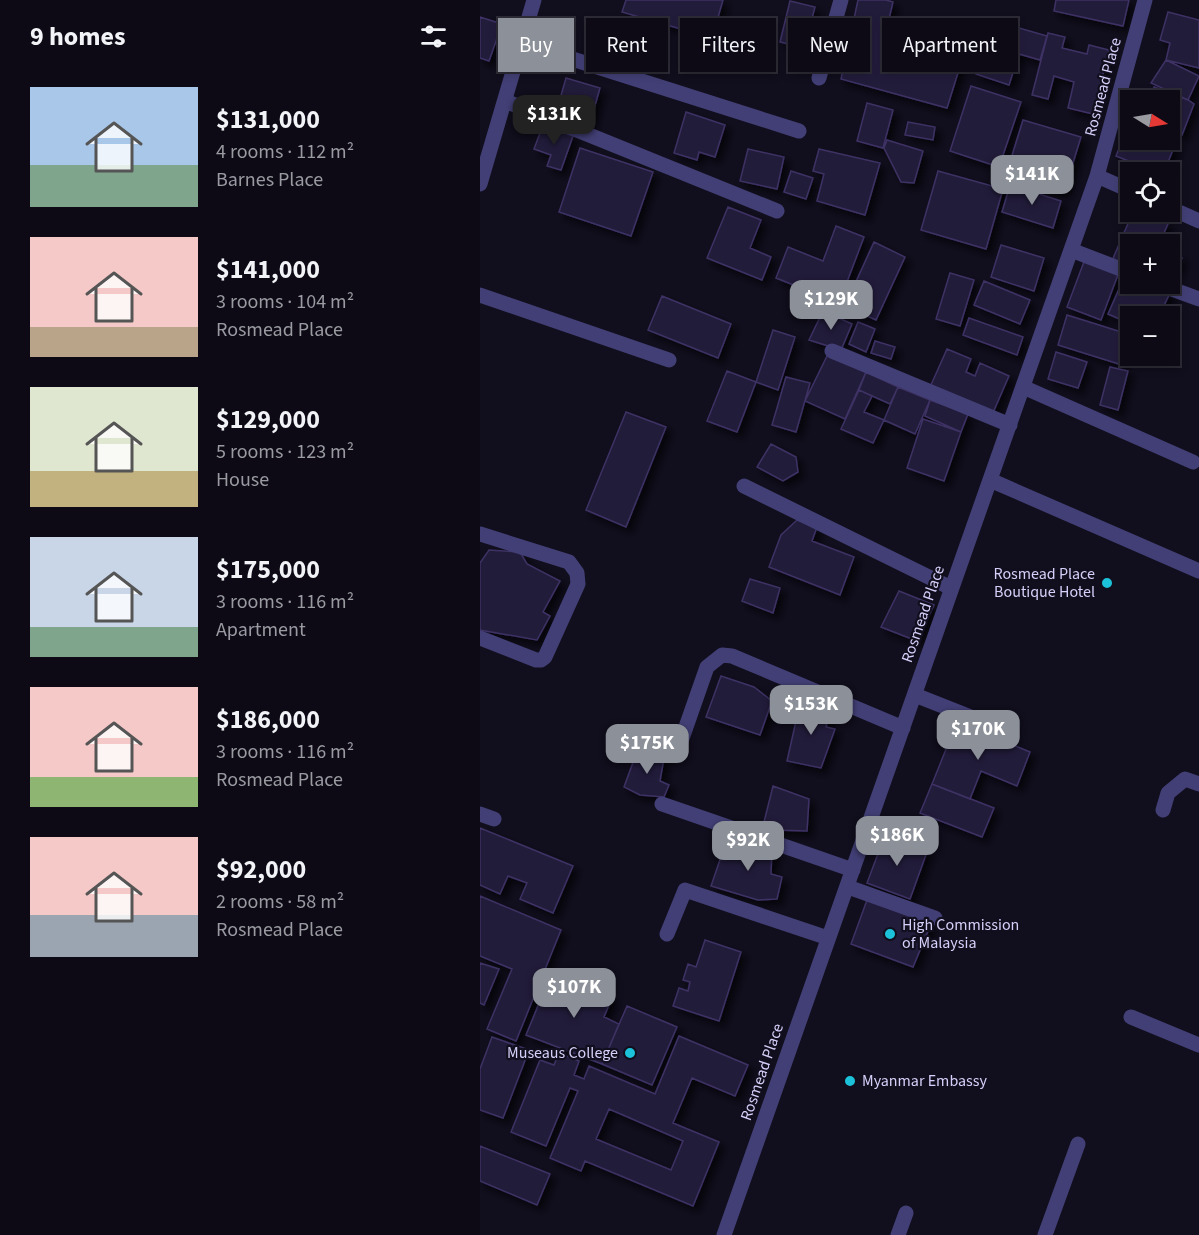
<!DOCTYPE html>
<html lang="en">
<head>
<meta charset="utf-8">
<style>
  :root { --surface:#0d0a16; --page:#1b1823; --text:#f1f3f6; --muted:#9a9aa1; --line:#2d2b35; --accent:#8c9099 }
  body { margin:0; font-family:"Source Sans 3",sans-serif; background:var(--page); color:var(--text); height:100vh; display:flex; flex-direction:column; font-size:22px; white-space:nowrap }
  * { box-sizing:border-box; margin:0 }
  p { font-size:20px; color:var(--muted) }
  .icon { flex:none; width:33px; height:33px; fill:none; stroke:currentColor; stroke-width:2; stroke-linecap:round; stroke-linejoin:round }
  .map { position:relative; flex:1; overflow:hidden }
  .side { display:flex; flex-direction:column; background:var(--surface); width:480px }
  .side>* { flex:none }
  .guide { position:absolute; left:18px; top:18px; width:570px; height:54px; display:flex; gap:12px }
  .needle { width:39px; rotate:101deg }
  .tools { position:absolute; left:640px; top:90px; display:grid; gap:12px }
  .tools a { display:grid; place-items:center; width:60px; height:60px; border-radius:0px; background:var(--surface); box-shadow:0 3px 9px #0003,0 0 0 2px var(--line); font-size:30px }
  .price { position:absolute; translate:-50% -51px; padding:0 14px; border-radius:12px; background:var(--accent); color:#fff; font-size:20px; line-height:39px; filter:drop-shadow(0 2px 3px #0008) }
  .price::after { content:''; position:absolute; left:50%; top:36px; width:18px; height:14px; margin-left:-9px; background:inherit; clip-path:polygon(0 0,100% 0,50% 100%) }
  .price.selected { background:#222; color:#fff }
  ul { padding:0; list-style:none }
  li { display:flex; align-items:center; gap:18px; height:150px; padding:0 30px }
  li span { display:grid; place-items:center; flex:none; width:168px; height:120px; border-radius:0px; color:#555 }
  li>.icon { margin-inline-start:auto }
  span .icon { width:72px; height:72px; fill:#fffc; stroke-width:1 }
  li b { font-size:26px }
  h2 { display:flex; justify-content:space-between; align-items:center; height:72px; padding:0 30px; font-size:26px }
  .pill { padding:0 21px; border-radius:0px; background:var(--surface); box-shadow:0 3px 9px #0003,0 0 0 2px var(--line); font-size:21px; line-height:54px }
  .pill.selected { background:var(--accent); color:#fff }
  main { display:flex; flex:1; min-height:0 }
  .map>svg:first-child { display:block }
  .building { fill:#231d3b; stroke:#3d3264; stroke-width:1.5; fill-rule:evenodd; filter:url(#shadow) }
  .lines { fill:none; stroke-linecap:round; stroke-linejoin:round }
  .minor { stroke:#423f76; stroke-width:15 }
  .poi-dot { fill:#1cc2d9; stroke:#110e1d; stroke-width:2 }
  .labels { text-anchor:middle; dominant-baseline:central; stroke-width:4.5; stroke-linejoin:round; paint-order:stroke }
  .street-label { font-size:16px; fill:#d5d0f9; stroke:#110e1d }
  .poi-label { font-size:16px; fill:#d5d0f9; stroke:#110e1d; text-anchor:end }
</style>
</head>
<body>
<main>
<section class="side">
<h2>9 homes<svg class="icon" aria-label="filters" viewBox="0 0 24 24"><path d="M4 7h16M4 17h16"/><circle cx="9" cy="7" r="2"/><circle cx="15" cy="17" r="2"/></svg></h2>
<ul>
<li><span style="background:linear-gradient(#a9c7e8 65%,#7fa58c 0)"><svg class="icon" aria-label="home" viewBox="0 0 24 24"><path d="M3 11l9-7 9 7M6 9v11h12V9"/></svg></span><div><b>$131,000</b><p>4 rooms · 112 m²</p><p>Barnes Place</p></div></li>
<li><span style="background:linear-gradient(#f6c9c9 75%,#b9a48a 0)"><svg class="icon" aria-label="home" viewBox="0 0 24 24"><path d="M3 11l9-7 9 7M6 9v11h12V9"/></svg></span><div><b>$141,000</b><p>3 rooms · 104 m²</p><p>Rosmead Place</p></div></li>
<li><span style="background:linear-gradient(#dfe7d0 70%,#c2b280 0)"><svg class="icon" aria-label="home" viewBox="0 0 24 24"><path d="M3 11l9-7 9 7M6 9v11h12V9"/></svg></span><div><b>$129,000</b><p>5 rooms · 123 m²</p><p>House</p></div></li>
<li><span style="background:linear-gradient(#c9d6e8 75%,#7fa58c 0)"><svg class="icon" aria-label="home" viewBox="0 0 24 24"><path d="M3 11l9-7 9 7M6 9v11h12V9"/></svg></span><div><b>$175,000</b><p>3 rooms · 116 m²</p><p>Apartment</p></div></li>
<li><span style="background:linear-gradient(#f6c9c9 75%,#8fb573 0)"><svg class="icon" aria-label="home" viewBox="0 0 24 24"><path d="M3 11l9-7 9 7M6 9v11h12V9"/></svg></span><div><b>$186,000</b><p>3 rooms · 116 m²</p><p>Rosmead Place</p></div></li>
<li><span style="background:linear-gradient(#f6c9c9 65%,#9aa5b1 0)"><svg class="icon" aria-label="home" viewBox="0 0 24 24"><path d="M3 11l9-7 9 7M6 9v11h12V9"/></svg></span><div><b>$92,000</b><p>2 rooms · 58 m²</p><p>Rosmead Place</p></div></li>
</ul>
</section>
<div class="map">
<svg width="719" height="1235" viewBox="0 0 719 1235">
  <defs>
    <filter id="shadow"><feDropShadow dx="5.5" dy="5.5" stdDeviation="3" flood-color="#0009"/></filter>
  </defs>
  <rect width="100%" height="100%" fill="#110e1d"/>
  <path class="building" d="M 146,0 L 243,0 L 232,38 L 142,12 Z
    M 378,0 L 406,0 L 413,2 L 409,19 L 463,31 L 457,58 L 481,63 L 467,108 L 361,79 Z
    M 576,0 L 649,0 L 643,26 L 574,11 Z
    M 310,1 L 335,7 L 324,48 L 300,42 Z
    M 688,12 L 719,20 L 719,68 L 686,60 L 690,43 L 680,40 Z
    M 0,17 L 22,24 L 9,61 L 0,58 Z
    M 501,17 L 567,36 L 560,60 L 539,54 L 529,85 L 496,74 L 506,45 L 494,42 Z
    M 568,33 L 585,37 L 582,48 L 607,54 L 609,45 L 629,50 L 613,114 L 588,108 L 594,82 L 574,76 L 568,99 L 552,95 Z
    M 686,60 L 719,76 L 708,100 L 671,83 Z
    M 86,78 L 120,88 L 110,123 L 76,113 Z
    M 491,86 L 541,102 L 519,167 L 470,151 Z
    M 674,87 L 708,100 L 714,104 L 702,135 L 690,131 L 690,100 L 669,100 Z
    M 387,103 L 413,110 L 403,148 L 377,141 Z
    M 206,112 L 245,125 L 235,157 L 219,152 L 217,160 L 194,153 Z
    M 543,120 L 601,137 L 584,192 L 526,175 Z
    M 650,121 L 651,140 L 690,140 L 690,137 L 697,140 L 684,172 L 676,172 L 636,156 Z
    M 428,122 L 455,127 L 453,140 L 425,135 Z
    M 63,125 L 93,136 L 81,170 L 67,166 L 71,155 L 54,149 Z
    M 407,140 L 443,151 L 434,183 L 421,182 L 404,148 Z
    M 100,148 L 173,172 L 151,236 L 79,212 Z
    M 268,149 L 304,157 L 297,189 L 260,181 Z
    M 339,149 L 400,163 L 385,215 L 337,201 L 344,174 L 333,171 Z
    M 311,171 L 333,178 L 326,199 L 304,192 Z
    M 458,171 L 523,189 L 506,249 L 441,230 Z
    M 530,185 L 581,201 L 573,228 L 522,212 Z
    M 248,207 L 281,220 L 270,248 L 291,257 L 282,280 L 227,258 Z
    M 653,212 L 658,212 L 688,224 L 679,244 L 651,244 L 651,271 L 631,263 Z
    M 356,226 L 384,237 L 359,303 L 296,278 L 308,247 L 343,261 Z
    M 394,242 L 425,257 L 396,320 L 365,306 Z
    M 521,245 L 564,258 L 554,291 L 511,277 Z
    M 690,253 L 702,258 L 689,288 L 690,284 Z
    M 605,259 L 639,272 L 621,320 L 587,307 Z
    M 470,273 L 494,280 L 480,326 L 456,319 Z
    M 646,273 L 651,276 L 651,284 L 669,284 L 690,293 L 679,316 L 651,316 L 651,324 L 628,314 Z
    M 504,281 L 550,300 L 540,324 L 494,305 Z
    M 182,296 L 251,324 L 238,358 L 168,330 Z
    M 343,311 L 372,324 L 361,350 L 329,340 Z
    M 587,315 L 651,335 L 642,365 L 578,345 Z
    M 489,318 L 543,337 L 537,355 L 483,335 Z
    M 378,322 L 395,329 L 386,352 L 369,344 Z
    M 293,330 L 315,337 L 298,390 L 276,382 Z
    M 395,341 L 415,347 L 411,359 L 391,353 Z
    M 467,349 L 491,359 L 486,372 L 495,376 L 500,363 L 529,376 L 512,415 L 450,387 Z
    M 576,352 L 607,362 L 598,388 L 568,379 Z
    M 348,354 L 386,372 L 365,419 L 325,401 Z
    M 630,367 L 648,371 L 638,410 L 620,405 Z
    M 247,371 L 276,382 L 257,432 L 227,421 Z
    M 386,372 L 418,387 L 410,404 L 379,390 Z
    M 306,377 L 330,383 L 316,432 L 292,425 Z
    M 418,387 L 450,400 L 435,434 L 404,420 Z
    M 379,390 L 392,396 L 384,412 L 404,420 L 393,443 L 361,429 Z
    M 450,400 L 488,414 L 481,432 L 445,416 Z
    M 146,412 L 186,427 L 146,527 L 106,510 Z
    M 443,419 L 481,432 L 464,481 L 427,468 Z
    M 291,444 L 316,457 L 318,472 L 303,481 L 277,467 Z
    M 317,520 L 337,527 L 332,541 L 374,557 L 360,595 L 289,567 L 301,535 Z
    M 9,550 L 40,552 L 47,564 L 80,581 L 63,612 L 70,616 L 57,640 L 0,630 L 0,563 Z
    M 270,579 L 300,588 L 293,613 L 262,601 Z
    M 419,591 L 454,605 L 437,641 L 401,627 Z
    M 241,676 L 274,687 L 292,701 L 280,735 L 226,717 Z
    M 320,703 L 350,709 L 346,727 L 355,729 L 341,768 L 307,761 Z
    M 477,722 L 550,752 L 537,786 L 501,771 L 490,799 L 452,784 Z
    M 159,746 L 184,758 L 180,781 L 189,785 L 184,797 L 160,795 L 144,787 Z
    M 452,784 L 514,808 L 502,837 L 440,813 Z
    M 293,786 L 329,799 L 327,831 L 294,830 L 284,822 Z
    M 0,828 L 93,866 L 73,913 L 40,899 L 47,883 L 28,876 L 20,894 L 0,885 Z
    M 405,835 L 447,852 L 430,899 L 387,883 Z
    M 265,842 L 292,848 L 291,874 L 302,877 L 297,899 L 278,900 L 231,886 L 244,848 Z
    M 0,896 L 81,930 L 36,1041 L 7,1029 L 32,969 L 0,956 Z
    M 387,900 L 451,924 L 433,967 L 371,944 Z
    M 225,940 L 261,952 L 239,1021 L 193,1006 L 199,988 L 208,991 L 210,982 L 203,980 L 208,964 L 216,967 Z
    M 0,963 L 19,969 L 4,1005 L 0,1003 Z
    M 72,972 L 132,998 L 124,1017 L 139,1024 L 122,1064 L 46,1035 Z
    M 147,1006 L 197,1027 L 172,1085 L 122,1064 Z
    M 199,1036 L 268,1065 L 255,1096 L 212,1078 L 193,1123 L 239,1142 L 213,1206 L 105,1161 L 101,1171 L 70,1158 L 98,1091 L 90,1088 L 66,1146 L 31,1132 L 60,1060 L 74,1065 L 79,1053 L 99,1061 L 94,1075 L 104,1079 L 109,1066 L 175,1094 ZM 129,1109 L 203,1141 L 191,1170 L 116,1139 Z
    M 12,1037 L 49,1050 L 23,1118 L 0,1110 L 0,1069 Z
    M 0,1146 L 70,1174 L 57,1205 L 0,1181 Z"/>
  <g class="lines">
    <path class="minor" d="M 42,43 L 319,131
      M 339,78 L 361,0
      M 25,101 L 297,211
      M 617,176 L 651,191
      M 0,184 L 54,0
      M 690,208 L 719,221
      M 591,250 L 651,273
      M 678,284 L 719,299
      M 0,295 L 189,360
      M 352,351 L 530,425
      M 543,387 L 713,462
      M 510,480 L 719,571
      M 264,486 L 471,588
      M 0,534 L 89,562 L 97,573 L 98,584 L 65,657 L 61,660 L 56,660 L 0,638
      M 435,695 L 531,733
      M 199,747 L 227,667 L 242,655 L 252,656 L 423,728
      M 182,804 L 373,870
      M 683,810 L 688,793 L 705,779 L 719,784
      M 0,814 L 14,819
      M 368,887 L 455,918
      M 187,934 L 205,890 L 348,938
      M 651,1017 L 719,1045
      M 244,1235 L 617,176 L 665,0
      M 418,1235 L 426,1213
      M 565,1235 L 598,1144"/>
  </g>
  <g class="poi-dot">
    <circle cx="627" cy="583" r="6"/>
    <circle cx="410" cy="934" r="6"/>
    <circle cx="150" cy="1053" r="6"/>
    <circle cx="370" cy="1081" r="6"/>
  </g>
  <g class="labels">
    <g class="street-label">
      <text transform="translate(623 87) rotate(-75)">Rosmead Place</text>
      <text transform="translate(443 614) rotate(-71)">Rosmead Place</text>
      <text transform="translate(282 1072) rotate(-71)">Rosmead Place</text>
    </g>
    <g class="poi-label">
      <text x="615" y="574">Rosmead Place<tspan x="615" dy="18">Boutique Hotel</tspan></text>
      <text x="422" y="925" text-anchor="start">High Commission<tspan x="422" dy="18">of Malaysia</tspan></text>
      <text x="138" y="1053">Museaus College</text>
      <text x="382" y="1081" text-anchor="start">Myanmar Embassy</text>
    </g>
  </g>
</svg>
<div class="tools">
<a><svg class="needle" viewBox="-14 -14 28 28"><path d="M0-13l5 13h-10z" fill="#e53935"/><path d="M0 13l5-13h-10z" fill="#9a9aa1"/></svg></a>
<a><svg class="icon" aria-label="locate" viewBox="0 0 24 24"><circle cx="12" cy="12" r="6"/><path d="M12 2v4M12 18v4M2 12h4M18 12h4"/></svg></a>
<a>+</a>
<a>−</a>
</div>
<b class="price selected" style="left:74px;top:146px">$131K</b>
<b class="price" style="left:552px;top:206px">$141K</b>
<b class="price" style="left:351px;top:331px">$129K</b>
<b class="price" style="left:331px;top:736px">$153K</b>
<b class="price" style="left:498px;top:761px">$170K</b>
<b class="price" style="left:167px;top:775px">$175K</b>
<b class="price" style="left:417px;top:867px">$186K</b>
<b class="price" style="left:268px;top:872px">$92K</b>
<b class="price" style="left:94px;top:1019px">$107K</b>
<div class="guide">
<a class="pill selected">Buy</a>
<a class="pill">Rent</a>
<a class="pill">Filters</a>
<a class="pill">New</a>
<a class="pill">Apartment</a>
</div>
</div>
</main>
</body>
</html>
